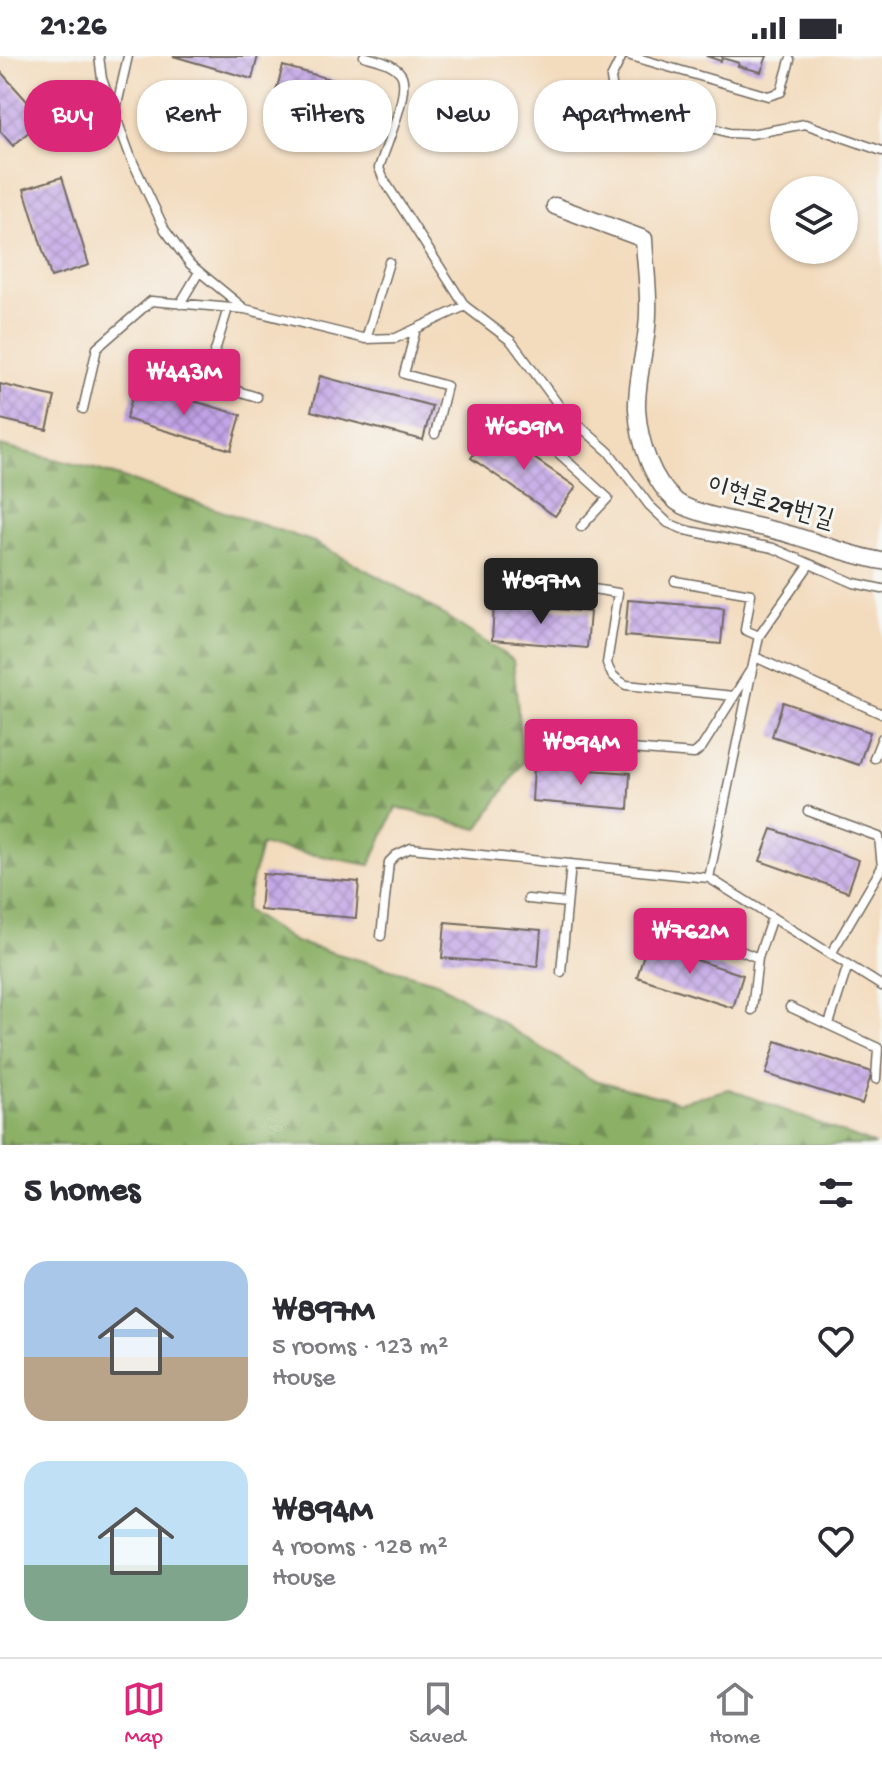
<!DOCTYPE html>
<html lang="en">
<head>
<meta charset="utf-8">
<style>
  :root { --surface:#fff; --page:#f7f7f7; --text:#2b2b33; --muted:#7c7c81; --line:#e1e1e2; --accent:#db2777 }
  body { margin:0; font-family:"Gochi Hand","Poor Story",sans-serif; background:var(--page); color:var(--text); height:100vh; display:flex; flex-direction:column; font-size:30px; white-space:nowrap }
  * { box-sizing:border-box; margin:0 }
  p { font-size:26px; color:var(--muted) }
  .icon { flex:none; width:44px; height:44px; fill:none; stroke:currentColor; stroke-width:2; stroke-linecap:round; stroke-linejoin:round }
  .map { position:relative; height:1089px; overflow:hidden }
  .side { display:flex; flex-direction:column; background:var(--surface); flex:1 }
  .side>* { flex:none }
  .banner { position:absolute; left:24px; top:24px; width:834px; height:72px; display:flex; gap:16px }
  .tools { position:absolute; left:770px; top:120px; display:grid; gap:16px }
  .tools a { display:grid; place-items:center; width:88px; height:88px; border-radius:50%; background:var(--surface); box-shadow:0 2px 6px #0004; font-size:40px }
  .price { position:absolute; translate:-50% -68px; padding:0 18px; border-radius:8px; background:var(--accent); color:#fff; font-size:26px; line-height:52px; filter:drop-shadow(0 2px 4px #0008) }
  .price::after { content:''; position:absolute; left:50%; top:48px; width:24px; height:18px; margin-left:-12px; background:inherit; clip-path:polygon(0 0,100% 0,50% 100%) }
  .price.current { background:#222; color:#fff }
  ul { padding:0; list-style:none }
  li { display:flex; align-items:center; gap:24px; height:200px; padding:0 24px }
  li span { display:grid; place-items:center; flex:none; width:224px; height:160px; border-radius:24px; color:#555 }
  li>.icon { margin-inline-start:auto }
  span .icon { width:96px; height:96px; fill:#fffc; stroke-width:1 }
  li b { font-size:34px }
  h2 { display:flex; justify-content:space-between; align-items:center; height:96px; padding:0 24px; font-size:34px }
  .tag { padding:0 28px; border-radius:32px; background:var(--surface); box-shadow:0 2px 6px #0004; font-size:28px; line-height:72px }
  .tag.current { background:var(--accent); color:#fff }
  .status { display:flex; justify-content:space-between; align-items:center; height:56px; padding:0 40px; background:var(--surface); direction:ltr }
  .status svg { height:22px; fill:currentColor }
  .tabs { display:flex; justify-content:space-around; align-items:center; height:112px; border-top:2px solid var(--line); background:var(--surface); font-size:22px; color:var(--muted) }
  .tabs a { display:grid; justify-items:center; gap:4px }
  .tabs .current { color:var(--accent) }
  .map>svg:first-child { display:block }
  .forest { fill:url(#forest-firs); stroke:#5b6e48; stroke-width:2 }
  .building { fill:url(#building-cross-hatch) }
  .lines { fill:none; stroke-linecap:round; stroke-linejoin:round }
  .service-casing { stroke:#71695e; stroke-width:11 }
  .minor-casing { stroke:#71695e; stroke-width:19 }
  .service { stroke:#fff; stroke-width:8 }
  .minor { stroke:#fff; stroke-width:16 }
  .labels { text-anchor:middle; dominant-baseline:central; stroke-width:6; stroke-linejoin:round; paint-order:stroke }
  .street-label { font-size:26px; fill:#2b2b2b; stroke:#f6f6f2 }
</style>
</head>
<body>
<div class="status"><b>21:26</b><svg viewBox="0 0 49 12"><path d="M0 12V9h3v3zM5 12V6h3v6zM10 12V3h3v9zM15 12V0h3v12zM26 1h20v11H26zM47 4h2v5h-2z"/></svg></div>
<div class="map">
<svg width="882" height="1089" viewBox="0 0 882 1089">
  <defs>
    <pattern id="forest-firs" width="22" height="20" patternUnits="userSpaceOnUse" patternTransform="scale(2)"><rect width="22" height="20" fill="#8bb066"/><path d="M5 1l3.5 6h-7zM16 11l3.5 6h-7z" fill="#728f54"/></pattern>
    <pattern id="building-cross-hatch" width="8" height="8" patternUnits="userSpaceOnUse" patternTransform="scale(2)"><rect width="8" height="8" fill="#c1a2e7"/><path d="M0 0l8 8M0 8l8-8" fill="none" stroke="#9d84bb"/></pattern>
  </defs>
  <rect width="100%" height="100%" fill="#f6f6f2"/>
  <filter id="ink" filterUnits="userSpaceOnUse"><feTurbulence type="fractalNoise" baseFrequency=".0125" numOctaves="2"/><feDisplacementMap in="SourceGraphic" scale="16" xChannelSelector="R" yChannelSelector="G"/><feConvolveMatrix kernelMatrix="1 2 1 2 8 2 1 2 1" color-interpolation-filters="sRGB"/></filter>
  <filter id="wash" filterUnits="userSpaceOnUse"><feTurbulence type="fractalNoise" baseFrequency=".006" numOctaves="4" result="noise"/><feDisplacementMap in="SourceGraphic" scale="32" xChannelSelector="R" yChannelSelector="G"/><feGaussianBlur stdDeviation="1.8" result="paint"/><feColorMatrix in="noise" values="0 0 0 0 0 0 0 0 0 0 0 0 0 0 0 0 0 1.4 0 .05"/><feComposite in="paint" operator="in"/></filter>
  <g filter="url(#wash)">
    <rect width="100%" height="100%" fill="#f3dbbd"/>
    <path class="forest" d="M 0,390 L 99,414 L 314,486 L 416,541 L 513,604 L 523,706 L 478,773 L 396,751 L 370,809 L 261,789 L 245,854 L 295,886 L 437,926 L 591,1023 L 679,1046 L 729,1033 L 875,1089 L 0,1089 Z"/>
    <g id="blocks">
      <path class="building" d="M 173,0 L 258,0 L 252,23 Z
        M 706,0 L 767,0 L 761,16 L 738,10 L 739,7 L 722,2 L 721,5 Z
        M 283,10 L 384,38 L 374,74 L 273,46 Z
        M 0,15 L 43,63 L 13,90 L 0,75 Z
        M 62,121 L 89,209 L 51,221 L 24,133 Z
        M 320,320 L 432,350 L 423,384 L 311,355 Z
        M 0,328 L 55,341 L 47,374 L 0,363 Z
        M 136,328 L 241,359 L 231,394 L 126,363 Z
        M 492,373 L 576,431 L 555,460 L 471,402 Z
        M 628,544 L 724,552 L 721,588 L 625,580 Z
        M 494,548 L 590,556 L 587,592 L 492,584 Z
        M 783,646 L 870,676 L 859,709 L 772,680 Z
        M 534,710 L 630,717 L 628,753 L 532,745 Z
        M 772,773 L 859,804 L 848,836 L 760,805 Z
        M 263,818 L 359,826 L 356,862 L 260,854 Z
        M 445,866 L 541,874 L 538,910 L 442,902 Z
        M 647,888 L 743,919 L 733,952 L 637,921 Z
        M 776,985 L 872,1016 L 862,1048 L 766,1018 Z"/>
    </g>
  </g>
  <g filter="url(#ink)">
    <use href="#blocks" fill-opacity="0" stroke="#71695e" stroke-width="2"/>
    <g class="lines">
      <defs>
        <path id="service" d="M 99,0 L 102,23 L 131,102 L 165,174 L 190,208 L 245,253 L 366,283 L 396,282 L 465,250 L 511,285 L 563,355 L 609,396 L 649,449 L 668,467 L 685,474 L 773,492 L 854,527 L 882,533
          M 364,0 C 376,4 396,7 402,20 C 409,39 385,92 379,112 L 384,124 L 465,250
          M 622,0 L 611,22 L 613,36 L 623,44 L 729,77 L 751,78 L 805,68 L 882,95
          M 631,0 L 768,40 L 781,36 L 790,4
          M 115,58 L 128,0
          M 180,248 L 199,216
          M 228,252 L 206,325 L 257,341
          M 416,273 L 404,318 L 447,330 L 435,378
          M 366,283 L 389,206
          M 83,353 L 97,292 L 151,245 L 244,253
          M 578,369 L 555,394 L 608,442 L 581,471
          M 809,509 L 759,580 L 709,822 L 882,930
          M 525,522 L 618,537 L 607,607 C 610,619 616,623 626,629 L 734,640
          M 675,525 L 751,538 L 745,574 L 759,580
          M 755,601 L 882,658
          M 567,688 L 694,698 L 702,691 L 750,615
          M 874,702 L 882,682
          M 808,755 L 879,781 L 882,811 L 831,898
          M 528,843 L 567,847
          M 381,880 L 389,806 L 396,799 L 411,792 L 709,822
          M 713,883 L 758,902
          M 561,916 L 571,808
          M 790,951 L 878,992 L 876,1023
          M 752,954 L 758,902 L 772,861
          M 829,968 L 848,909"/>
        <path id="minor" d="M 555,150 L 644,183 C 645,207 649,232 648,256 C 648,288 636,320 637,353 C 639,385 651,425 677,446 C 696,460 763,470 788,478 C 820,487 849,499 882,505"/>
      </defs>
      <use href="#service" class="service-casing"/>
      <use href="#minor" class="minor-casing"/>
      <use href="#service" class="service"/>
      <use href="#minor" class="minor"/>
    </g>
  </g>
  <g class="labels">
    <g class="street-label">
      <text transform="translate(770 449) rotate(16)">이현로29번길</text>
    </g>
  </g>
</svg>
<div class="tools">
<a><svg class="icon" aria-label="layers" viewBox="0 0 24 24"><path d="M12 4l9 5-9 5-9-5zM3 14l9 5 9-5"/></svg></a>
</div>
<b class="price" style="left:184px;top:361px">₩443M</b>
<b class="price" style="left:524px;top:416px">₩689M</b>
<b class="price current" style="left:541px;top:570px">₩897M</b>
<b class="price" style="left:581px;top:731px">₩894M</b>
<b class="price" style="left:690px;top:920px">₩762M</b>
<div class="banner">
<a class="tag current">Buy</a>
<a class="tag">Rent</a>
<a class="tag">Filters</a>
<a class="tag">New</a>
<a class="tag">Apartment</a>
</div>
</div>
<section class="side">
<h2>5 homes<svg class="icon" aria-label="filters" viewBox="0 0 24 24"><path d="M4 7h16M4 17h16"/><circle cx="9" cy="7" r="2"/><circle cx="15" cy="17" r="2"/></svg></h2>
<ul>
<li><span style="background:linear-gradient(#a9c7e8 60%,#b9a48a 0)"><svg class="icon" aria-label="home" viewBox="0 0 24 24"><path d="M3 11l9-7 9 7M6 9v11h12V9"/></svg></span><div><b>₩897M</b><p>5 rooms · 123 m²</p><p>House</p></div><svg class="icon" aria-label="heart" viewBox="0 0 24 24"><path d="M12 20l-8-8c-3-5 5-10 8-4 3-6 11-1 8 4z"/></svg></li>
<li><span style="background:linear-gradient(#bfe0f5 65%,#7fa58c 0)"><svg class="icon" aria-label="home" viewBox="0 0 24 24"><path d="M3 11l9-7 9 7M6 9v11h12V9"/></svg></span><div><b>₩894M</b><p>4 rooms · 128 m²</p><p>House</p></div><svg class="icon" aria-label="heart" viewBox="0 0 24 24"><path d="M12 20l-8-8c-3-5 5-10 8-4 3-6 11-1 8 4z"/></svg></li>
</ul>
</section>
<nav class="tabs">
<a class="current"><svg class="icon" aria-label="map" viewBox="0 0 24 24"><path d="M3 6l6-2 6 2 6-2v14l-6 2-6-2-6 2zM9 4v14M15 6v14"/></svg>Map</a>
<a><svg class="icon" aria-label="saved" viewBox="0 0 24 24"><path d="M7 4h10v16l-5-4-5 4z"/></svg>Saved</a>
<a><svg class="icon" aria-label="home" viewBox="0 0 24 24"><path d="M3 11l9-7 9 7M6 9v11h12V9"/></svg>Home</a>
</nav>
</body>
</html>
